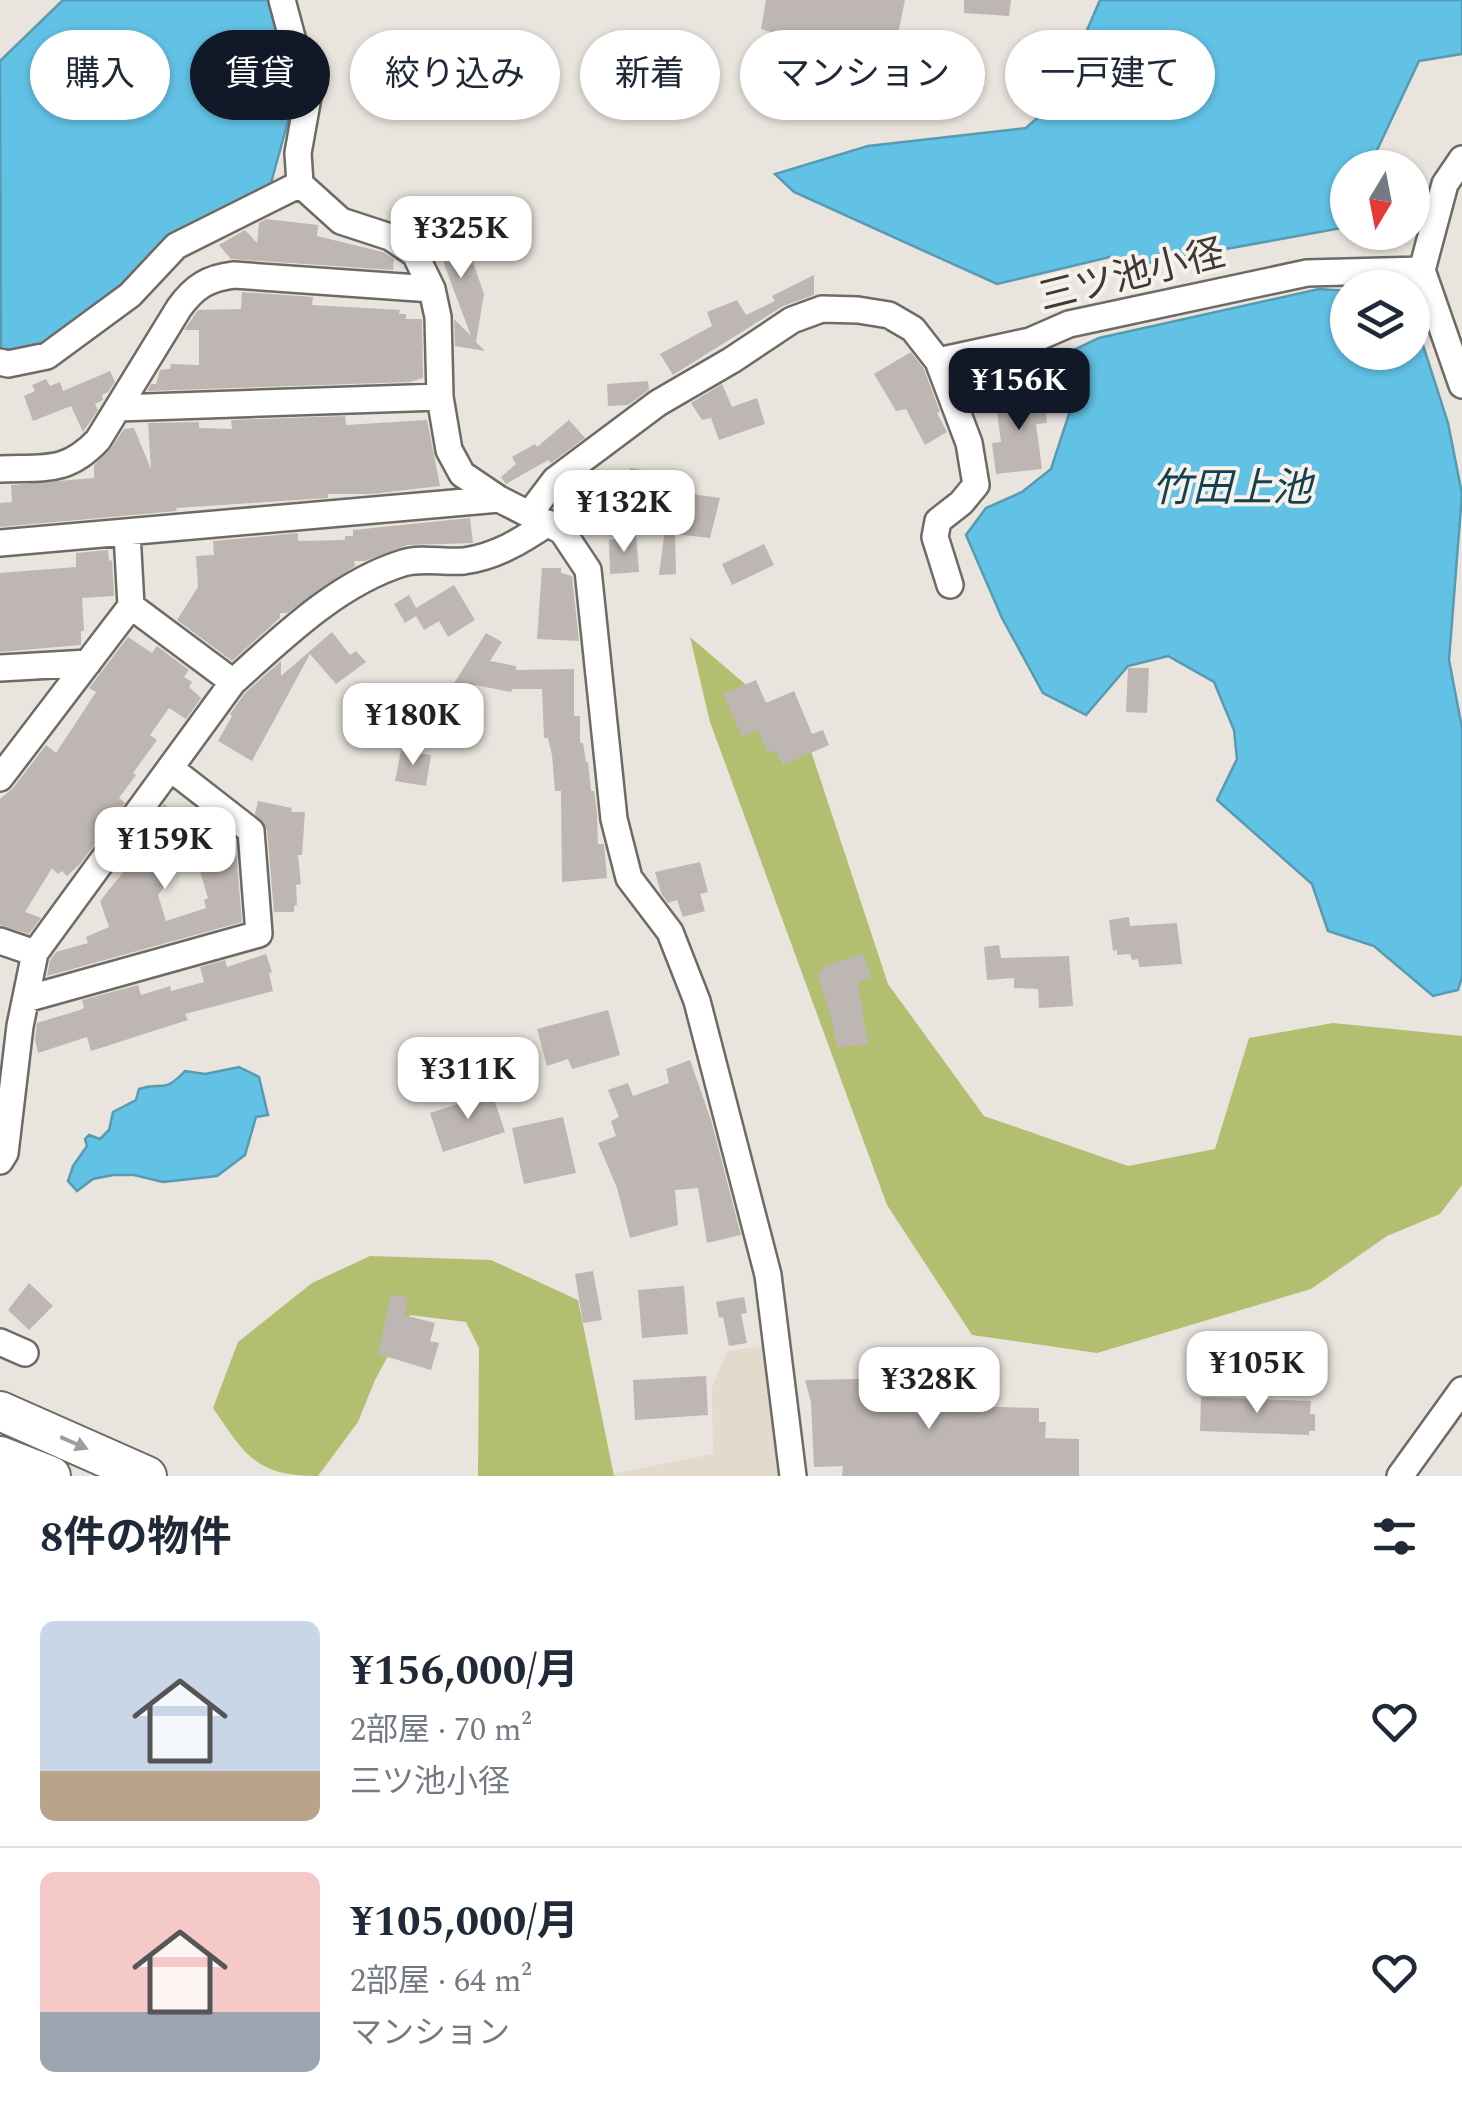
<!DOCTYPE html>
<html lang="ja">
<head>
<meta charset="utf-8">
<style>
  :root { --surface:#fff; --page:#f2f2f3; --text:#1f2937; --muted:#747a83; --line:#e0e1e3; --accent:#111827 }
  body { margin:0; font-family:Spectral,"Noto Sans JP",serif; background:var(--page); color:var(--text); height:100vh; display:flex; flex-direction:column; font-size:38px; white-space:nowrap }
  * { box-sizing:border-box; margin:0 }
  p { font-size:32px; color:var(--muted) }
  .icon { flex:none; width:55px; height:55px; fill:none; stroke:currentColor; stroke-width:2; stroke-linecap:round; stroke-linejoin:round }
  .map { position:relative; height:1476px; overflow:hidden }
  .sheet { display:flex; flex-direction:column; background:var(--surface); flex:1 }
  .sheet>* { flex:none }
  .top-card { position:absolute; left:30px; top:30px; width:1402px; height:90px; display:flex; gap:20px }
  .needle { width:65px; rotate:190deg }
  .fabs { position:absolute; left:1330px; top:150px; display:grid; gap:20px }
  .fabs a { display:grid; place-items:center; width:100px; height:100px; border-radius:50%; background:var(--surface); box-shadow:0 2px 8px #0004; font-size:50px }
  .price { position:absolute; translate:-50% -85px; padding:0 22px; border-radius:20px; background:#fff; color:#222; font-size:32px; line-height:65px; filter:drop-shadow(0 2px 5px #0008) }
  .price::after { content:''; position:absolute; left:50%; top:60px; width:30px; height:22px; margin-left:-15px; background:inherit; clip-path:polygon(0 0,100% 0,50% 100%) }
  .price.selected { background:var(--accent); color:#fff }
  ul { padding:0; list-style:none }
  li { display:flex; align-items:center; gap:30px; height:250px; padding:0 40px }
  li+li { border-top:2px solid var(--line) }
  li span { display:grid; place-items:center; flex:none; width:280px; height:200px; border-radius:15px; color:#555 }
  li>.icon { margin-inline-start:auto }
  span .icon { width:120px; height:120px; fill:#fffc; stroke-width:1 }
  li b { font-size:42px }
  h2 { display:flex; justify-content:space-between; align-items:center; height:120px; padding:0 40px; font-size:42px }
  .chip { padding:0 35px; border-radius:45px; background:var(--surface); box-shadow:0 2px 8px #0004; font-size:35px; line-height:90px }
  .chip.selected { background:var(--accent); color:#fff }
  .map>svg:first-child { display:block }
  .built { fill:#e3d9cc }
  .forest { fill:#b2bf71 }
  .water { fill:#62c2e5; stroke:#579ab1; stroke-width:2.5 }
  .building { fill:#beb6b2; fill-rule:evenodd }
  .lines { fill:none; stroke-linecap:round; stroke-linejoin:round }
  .minor-casing { stroke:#6e6a64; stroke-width:30 }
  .highway-casing { stroke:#6e6a64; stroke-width:42 }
  .minor { stroke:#fff; stroke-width:25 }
  .highway { stroke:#fff; stroke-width:38 }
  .oneway { fill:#9e9d9c }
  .labels { text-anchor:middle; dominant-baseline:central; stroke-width:8; stroke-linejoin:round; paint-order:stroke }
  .street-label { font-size:38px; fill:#3d3b38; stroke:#f6f1ea }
  .water-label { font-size:40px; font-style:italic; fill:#15404f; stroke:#f6f1ea }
</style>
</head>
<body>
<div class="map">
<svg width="1462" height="1476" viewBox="0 0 1462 1476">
  <rect width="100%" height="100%" fill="#e9e4dd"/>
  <path class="built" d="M 769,1346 L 781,1476 L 602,1476 L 713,1454 L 712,1388 L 727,1351 Z"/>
  <path class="forest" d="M 690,637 L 806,736 L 888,984 L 984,1116 L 1128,1166 L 1215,1149 L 1249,1038 L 1333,1023 L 1462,1036 L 1462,1185 L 1440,1214 L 1387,1236 L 1311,1289 L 1097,1353 L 972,1335 L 887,1205 L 710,722 Z
    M 370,1256 L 491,1260 L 578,1300 L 614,1476 L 478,1476 L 479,1348 L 466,1322 L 410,1315 L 375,1380 L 358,1422 L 318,1476 C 256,1476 245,1455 213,1408 L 238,1342 L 312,1283 Z"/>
  <path class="water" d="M 63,0 L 271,0 L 292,81 L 288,121 L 271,183 L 172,234 L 124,291 L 40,351 L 1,351 L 0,61 Z
    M 1100,0 L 1462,0 L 1462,54 L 1419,61 L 1369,167 L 1348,168 L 1347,227 L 1121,268 L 1114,256 L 997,284 L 794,192 L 775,174 L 868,146 L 1026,128 L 1057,100 Z
    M 1319,289 L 1347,291 L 1348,352 L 1412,352 L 1413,314 L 1448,423 L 1462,494 L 1449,660 L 1462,728 L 1462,977 L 1458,990 L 1433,996 L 1374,946 L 1328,931 L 1312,884 L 1217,800 L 1237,759 L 1234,730 L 1214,682 L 1168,656 L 1128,666 L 1086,715 L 1043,693 L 1002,618 L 966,535 L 986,508 L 1022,492 L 1051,469 L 1070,411 L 1061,356 L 1099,338 Z
    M 239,1067 L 259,1077 L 268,1115 L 256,1117 L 245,1155 L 217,1176 L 163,1182 L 134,1175 L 113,1175 L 93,1179 L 77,1191 L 68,1181 L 73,1166 L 87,1146 L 85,1139 L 89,1135 L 100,1139 L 109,1130 L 113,1112 L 136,1100 L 139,1089 C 164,1080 161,1096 185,1071 L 205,1074 Z"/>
  <path class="building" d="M 766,0 L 905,0 L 891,68 L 761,29 Z
    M 964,0 L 1011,0 L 1009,16 L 964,13 Z
    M 266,219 L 318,225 L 317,236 L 383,252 L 394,259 L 393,270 L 231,259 L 219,245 L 245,230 L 257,243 L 259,223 Z
    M 458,219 L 484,294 L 476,342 L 485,351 L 455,346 L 454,319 L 471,336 L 431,229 Z
    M 814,275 L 814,295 L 783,306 L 673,375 L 660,354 L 712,326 L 707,312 L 737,300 L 746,315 L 775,301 L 772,296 Z
    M 242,292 L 313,297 L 312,305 L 400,310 L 399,314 L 406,314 L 406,319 L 422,319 L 423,378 L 410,382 L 147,391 L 151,384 L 156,384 L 160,370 L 170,369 L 171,364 L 199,365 L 199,330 L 184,330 L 198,310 L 241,309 Z
    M 911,352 L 924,369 L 940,412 L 937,413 L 947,432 L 925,445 L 906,409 L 896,411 L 874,374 Z
    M 110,371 L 115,382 L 108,392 L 102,395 L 103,400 L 95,404 L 98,410 L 83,432 L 71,406 L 33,421 L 24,396 L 35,391 L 32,385 L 46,379 L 50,386 L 60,382 L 63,391 Z
    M 648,381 L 649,390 L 628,405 L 608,406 L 607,384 Z
    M 722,384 L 732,407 L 757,398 L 765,424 L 719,440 L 711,418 L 702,420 L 691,403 Z
    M 1043,393 L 1047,423 L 1036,424 L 1042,469 L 996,474 L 992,443 L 1001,442 L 995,396 Z
    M 345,416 L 346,425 L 427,420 L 440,486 L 372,494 L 328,494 L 328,498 L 176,508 L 177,511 L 0,527 L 0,503 L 12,502 L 11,485 L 94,478 L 94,465 L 109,451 L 124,429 L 134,428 L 151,469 L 148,423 L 199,422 L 199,428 L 232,429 L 231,420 Z
    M 569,420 L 585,438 L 551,463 L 548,460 L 506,484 L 501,477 L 516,464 L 512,457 L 535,444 L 537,447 Z
    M 630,468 L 661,473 L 657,496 L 627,492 L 627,488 L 622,487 L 625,471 L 630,471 Z
    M 670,491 L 720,498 L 710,538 L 675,534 L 676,574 L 659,575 Z
    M 470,518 L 473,543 L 408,545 L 365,561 L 354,561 L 355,566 L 287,613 L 280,613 L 280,618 L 232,661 L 177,620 L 198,587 L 196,556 L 214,555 L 213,541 L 298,533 L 298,541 L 345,540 L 345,536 L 353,536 L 353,530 Z
    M 636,535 L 639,572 L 610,574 L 609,540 Z
    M 764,544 L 774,565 L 732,585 L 722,564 Z
    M 108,550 L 109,561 L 112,560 L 114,596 L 82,598 L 84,631 L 81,631 L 81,645 L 0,652 L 0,573 L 76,567 L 76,553 Z
    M 542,568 L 561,568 L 561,573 L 572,576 L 579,641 L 537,639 Z
    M 454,585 L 475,620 L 448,637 L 439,621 L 424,630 L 416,616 L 405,623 L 394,604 L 409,595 L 416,608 Z
    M 332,632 L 350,655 L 356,651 L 366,662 L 336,684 L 310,654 L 252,761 L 218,741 L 232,716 L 230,714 L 245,693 L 281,661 L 281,676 Z
    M 486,633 L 502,642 L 490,661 L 516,666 L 516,670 L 574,669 L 574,716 L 580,716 L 580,743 L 583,743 L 586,762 L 588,762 L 591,791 L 594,791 L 597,813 L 598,844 L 604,844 L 607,878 L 562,882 L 561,791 L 555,791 L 552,755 L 548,738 L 544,738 L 542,689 L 512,689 L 511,692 L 475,685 L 464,701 L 449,691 Z
    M 128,637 L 152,653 L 157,646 L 189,670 L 184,677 L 192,682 L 189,687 L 201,698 L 186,719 L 169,708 L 150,735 L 157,740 L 133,773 L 136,775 L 119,798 L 125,803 L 80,864 L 67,876 L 62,871 L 58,874 L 52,868 L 25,912 L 41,918 L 29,934 L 0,925 L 0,799 L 13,788 L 46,745 L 56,753 L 96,692 L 89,688 Z
    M 1128,668 L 1149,668 L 1147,713 L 1126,712 Z
    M 756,680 L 766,703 L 794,691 L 812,734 L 823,730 L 829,745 L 783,765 L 776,750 L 768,753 L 758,730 L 742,737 L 723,694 Z
    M 401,751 L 431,755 L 426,786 L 395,781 Z
    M 258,801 L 292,808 L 291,812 L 305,812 L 302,855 L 298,855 L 301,884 L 296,885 L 297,905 L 294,906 L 294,912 L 274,912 L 267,830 L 255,814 Z
    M 164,804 L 196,829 L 206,816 L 235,839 L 242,922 L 47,976 L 50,960 L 56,952 L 88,943 L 86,937 L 109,927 L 100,901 L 145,845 L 138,840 ZM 193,849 L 208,898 L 204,900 L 206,908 L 166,921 L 158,895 Z
    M 700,862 L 708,892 L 700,894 L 705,911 L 683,917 L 677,900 L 668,903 L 661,893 L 655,872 Z
    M 1129,917 L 1130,926 L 1177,923 L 1182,964 L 1139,967 L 1138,959 L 1132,960 L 1130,954 L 1117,955 L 1117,950 L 1113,951 L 1109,920 Z
    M 999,945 L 1001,958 L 1069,956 L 1073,1006 L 1039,1008 L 1038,989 L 1014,988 L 1014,978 L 987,980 L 984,947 Z
    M 266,954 L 272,972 L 269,973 L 273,991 L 185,1014 L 188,1020 L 91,1051 L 87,1037 L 38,1053 L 35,1040 L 37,1023 L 80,1010 L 84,1008 L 82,1000 L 138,985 L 141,995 L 170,986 L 171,991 L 204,982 L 200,967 L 225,960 L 227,967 Z
    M 862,954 L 872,977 L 858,983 L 868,1044 L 837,1048 L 832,1019 L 817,973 L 823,970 L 822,967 Z
    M 608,1010 L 620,1055 L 572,1069 L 568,1059 L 547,1066 L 537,1029 Z
    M 690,1060 L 711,1120 L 741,1235 L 707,1243 L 698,1188 L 675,1190 L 678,1225 L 630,1238 L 617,1188 L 598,1143 L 616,1136 L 611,1121 L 619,1117 L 608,1090 L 628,1083 L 633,1096 L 669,1083 L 666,1069 Z
    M 492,1093 L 505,1132 L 443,1152 L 430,1113 Z
    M 563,1117 L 576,1173 L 524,1184 L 512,1128 Z
    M 593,1271 L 602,1320 L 583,1323 L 575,1274 Z
    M 29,1283 L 53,1306 L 29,1330 L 8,1310 Z
    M 684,1286 L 688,1334 L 642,1338 L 638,1290 Z
    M 391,1294 L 408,1298 L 404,1315 L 435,1323 L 430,1341 L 439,1343 L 431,1370 L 378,1354 Z
    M 744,1297 L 747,1313 L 741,1314 L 747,1343 L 729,1346 L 723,1317 L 719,1318 L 716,1302 Z
    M 706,1376 L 708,1415 L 635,1420 L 633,1380 Z
    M 866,1376 L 894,1381 L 894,1376 L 956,1377 L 954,1385 L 963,1385 L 962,1406 L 1039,1408 L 1039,1422 L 1046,1422 L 1045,1438 L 1079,1439 L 1079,1476 L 842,1476 L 843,1466 L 814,1467 L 811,1402 L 805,1380 L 859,1379 Z
    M 1201,1397 L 1311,1401 L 1310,1414 L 1315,1414 L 1315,1431 L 1309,1431 L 1309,1435 L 1200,1431 Z"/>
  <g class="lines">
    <defs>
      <path id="minor" d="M 282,0 L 308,97 L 298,153 L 300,184 L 341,221 L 390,237 L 415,254 L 432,289 L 438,317 L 440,397 L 449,450 L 462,474 L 499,499 L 562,531 L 588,570 L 614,819 L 629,878 L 670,932 L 697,1001 L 768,1275 L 793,1476
        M 1422,270 L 1462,385
        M 1422,270 L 1445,184 L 1462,159
        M 938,361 L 969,443 L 976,485 L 961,503 L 938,521 L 935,537 L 950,585
        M 0,362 L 8,364 L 47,356 L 130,295 L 176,246 L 300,184
        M 118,408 L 440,397
        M 0,469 C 44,467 66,474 98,440 L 179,308 C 194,287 208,278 234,275 L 432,289
        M 530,513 L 555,480 L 658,403 L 732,360 L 792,320 L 822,309 L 858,310 L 889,315 L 913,329 L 938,361 L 1030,341 L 1069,324 L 1307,273 L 1422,270
        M 0,543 L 499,499
        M 131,606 L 233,682
        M 0,668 L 88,663
        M 0,778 L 131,606 L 127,533
        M 0,941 L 35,953
        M 26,999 L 259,934 L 251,831 L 170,768
        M 0,1161 L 5,1153 L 20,1026 L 35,953 L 233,682 C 283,637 338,583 403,563 C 422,557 444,563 464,561 C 497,556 521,541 548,523
        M 0,1342 L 25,1353
        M 1400,1476 L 1462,1390"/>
      <path id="highway" d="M 0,1411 L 147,1476
        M 0,1456 L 51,1476"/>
    </defs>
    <use href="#minor" class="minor-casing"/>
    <use href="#highway" class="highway-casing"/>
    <use href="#minor" class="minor"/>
    <use href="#highway" class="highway"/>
  </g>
  <defs><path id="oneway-solid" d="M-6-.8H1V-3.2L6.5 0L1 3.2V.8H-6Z" transform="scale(2.5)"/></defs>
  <use class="oneway" href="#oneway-solid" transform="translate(74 1443) rotate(24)"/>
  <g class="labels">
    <g class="street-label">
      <text transform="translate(1132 276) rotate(-14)">三ツ池小径</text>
    </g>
    <g class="water-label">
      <text x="1232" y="489">竹田上池</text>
    </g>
  </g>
</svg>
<div class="fabs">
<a><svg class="needle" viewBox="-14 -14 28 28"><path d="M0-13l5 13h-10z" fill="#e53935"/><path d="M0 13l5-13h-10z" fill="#747a83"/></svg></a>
<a><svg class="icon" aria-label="layers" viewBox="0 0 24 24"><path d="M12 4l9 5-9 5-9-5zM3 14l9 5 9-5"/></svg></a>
</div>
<b class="price" style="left:461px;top:281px">¥325K</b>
<b class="price selected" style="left:1019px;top:433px">¥156K</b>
<b class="price" style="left:624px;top:555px">¥132K</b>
<b class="price" style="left:413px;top:768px">¥180K</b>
<b class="price" style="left:165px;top:892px">¥159K</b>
<b class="price" style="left:468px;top:1122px">¥311K</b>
<b class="price" style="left:1257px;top:1416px">¥105K</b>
<b class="price" style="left:929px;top:1432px">¥328K</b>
<div class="top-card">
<a class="chip">購入</a>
<a class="chip selected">賃貸</a>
<a class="chip">絞り込み</a>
<a class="chip">新着</a>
<a class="chip">マンション</a>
<a class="chip">一戸建て</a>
</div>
</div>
<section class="sheet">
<h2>8件の物件<svg class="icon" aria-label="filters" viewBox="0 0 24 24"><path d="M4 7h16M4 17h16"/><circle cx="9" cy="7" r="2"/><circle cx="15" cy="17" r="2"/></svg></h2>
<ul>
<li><span style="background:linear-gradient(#c9d6e8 75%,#b9a48a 0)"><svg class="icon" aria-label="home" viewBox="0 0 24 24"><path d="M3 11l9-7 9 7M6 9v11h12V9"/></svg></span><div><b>¥156,000/月</b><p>2部屋 · 70 m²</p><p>三ツ池小径</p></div><svg class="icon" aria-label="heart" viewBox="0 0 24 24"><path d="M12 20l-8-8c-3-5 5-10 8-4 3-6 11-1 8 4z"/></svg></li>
<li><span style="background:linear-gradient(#f6c9c9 70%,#9aa5b1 0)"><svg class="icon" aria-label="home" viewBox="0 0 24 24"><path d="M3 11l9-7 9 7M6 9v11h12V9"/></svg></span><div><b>¥105,000/月</b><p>2部屋 · 64 m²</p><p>マンション</p></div><svg class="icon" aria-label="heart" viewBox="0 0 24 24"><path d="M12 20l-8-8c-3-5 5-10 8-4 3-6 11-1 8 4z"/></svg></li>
</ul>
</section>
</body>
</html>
